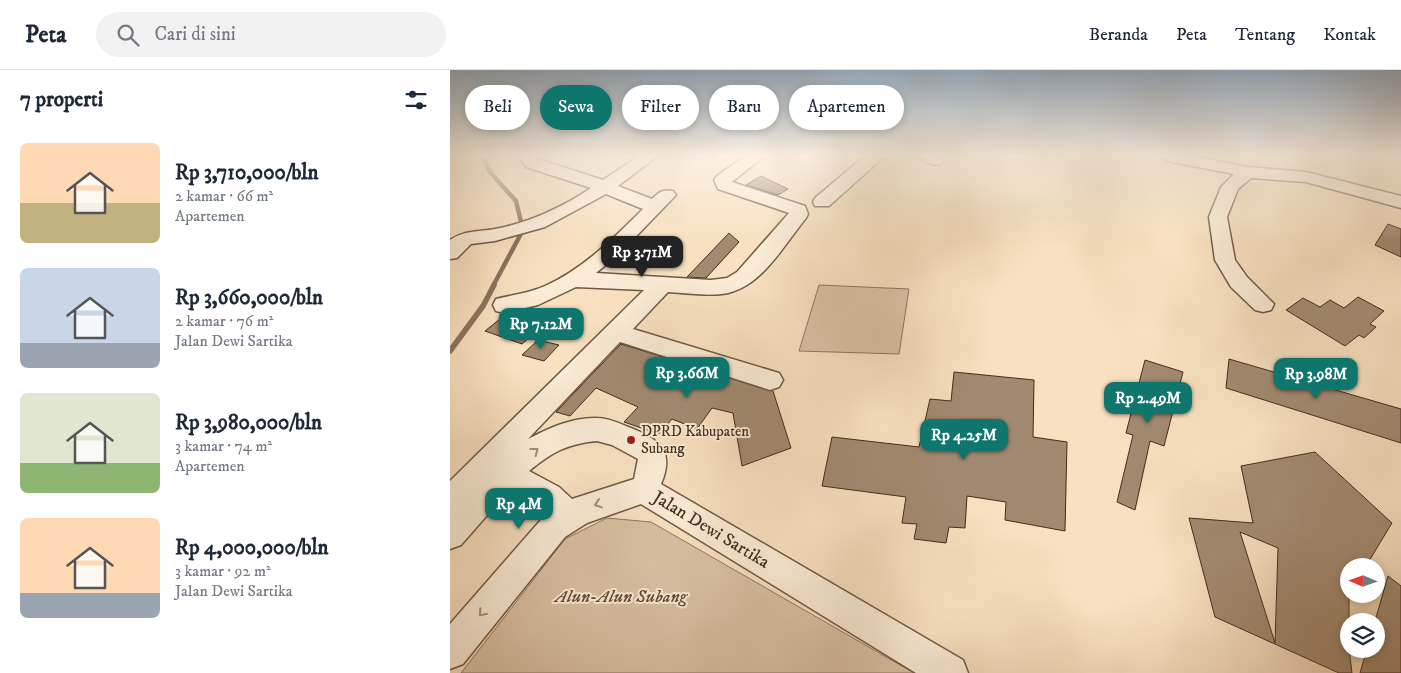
<!DOCTYPE html>
<html lang="id">
<head>
<meta charset="utf-8">
<style>
  :root { --surface:#fff; --page:#f2f2f3; --text:#1f2937; --muted:#747a83; --line:#e0e1e3; --accent:#0f766e }
  body { margin:0; font-family:"IM FELL DW Pica",serif; background:var(--page); color:var(--text); height:100vh; display:flex; flex-direction:column; font-size:19px; white-space:nowrap }
  * { box-sizing:border-box; margin:0 }
  p { font-size:16px; color:var(--muted) }
  .icon { flex:none; width:28px; height:28px; fill:none; stroke:currentColor; stroke-width:2; stroke-linecap:round; stroke-linejoin:round }
  .map { position:relative; flex:1; overflow:hidden }
  .panel { display:flex; flex-direction:column; background:var(--surface); width:450px }
  .panel>* { flex:none }
  .banner { position:absolute; left:15px; top:15px; width:475px; height:45px; display:flex; gap:10px }
  .needle { width:32px; rotate:272deg }
  .tools { position:absolute; left:890px; top:488px; display:grid; gap:10px }
  .tools a { display:grid; place-items:center; width:45px; height:45px; border-radius:50%; background:var(--surface); box-shadow:0 2px 8px #0003; font-size:25px }
  .price { position:absolute; translate:-50% -42px; padding:0 11px; border-radius:10px; background:var(--accent); color:#fff; font-size:16px; line-height:32px; filter:drop-shadow(0 1px 2px #0008) }
  .price::after { content:''; position:absolute; left:50%; top:30px; width:15px; height:11px; margin-left:-8px; background:inherit; clip-path:polygon(0 0,100% 0,50% 100%) }
  .price.current { background:#222; color:#fff }
  ul { padding:0; list-style:none }
  li { display:flex; align-items:center; gap:15px; height:125px; padding:0 20px }
  li span { display:grid; place-items:center; flex:none; width:140px; height:100px; border-radius:8px; color:#555 }
  li>.icon { margin-inline-start:auto }
  span .icon { width:60px; height:60px; fill:#fffc; stroke-width:1 }
  li b { font-size:21px }
  h2 { display:flex; justify-content:space-between; align-items:center; height:60px; padding:0 20px; font-size:21px }
  .pill { padding:0 18px; border-radius:22px; background:var(--surface); box-shadow:0 2px 8px #0003; font-size:18px; line-height:45px }
  .pill.current { background:var(--accent); color:#fff }
  header { display:flex; align-items:center; gap:30px; box-sizing:border-box; height:70px; padding:0 25px; background:var(--surface); border-bottom:1px solid var(--line) }
  header strong { font-size:24px }
  nav { display:flex; gap:28px; margin-inline-start:auto; font-size:18px }
  .search { width:350px; height:45px; background:var(--page); display:flex; align-items:center; gap:12px; box-sizing:border-box; padding:0 18px; border-radius:28px; color:var(--muted); font-size:19px }
  main { display:flex; flex:1; min-height:0 }
  .map>svg:first-child { display:block }
  .green { fill:#d9c1a4; stroke:#8e7660 }
  .lines { fill:none; stroke-linecap:round; stroke-linejoin:round }
  .stream-far1 { stroke:#8b735d; stroke-width:4.5 }
  .stream { stroke:#8b735d; stroke-width:5.5 }
  .building { fill:#a28a71; stroke:#442c1c; fill-rule:evenodd }
  .minor-casing { stroke:#715945; stroke-width:3 }
  .minor { fill:#faebd6; fill-rule:evenodd }
  .oneway { stroke:#9f8c79 }
  .poi-dot { fill:#8f2418; stroke:#faebd6; stroke-width:2 }
  .labels { text-anchor:middle; dominant-baseline:central; stroke-width:4; stroke-linejoin:round; paint-order:stroke }
  .poi-label { font-size:15px; fill:#442c1c; stroke:#faebd6; text-anchor:start }
  .near-street-label { font-size:18px; fill:#442c1c; stroke:#faebd6 }
  .near-park-label { font-size:18px; font-style:italic; fill:#624a37; stroke:#faebd6 }
</style>
</head>
<body>
<header>
<strong>Peta</strong>
<div class="search"><svg class="icon" aria-label="search" viewBox="0 0 24 24"><circle cx="10" cy="10" r="6"/><path d="M15 15l6 6"/></svg>Cari di sini</div>
<nav><a>Beranda</a><a>Peta</a><a>Tentang</a><a>Kontak</a></nav>
</header>
<main>
<section class="panel">
<h2>7 properti<svg class="icon" aria-label="filters" viewBox="0 0 24 24"><path d="M4 7h16M4 17h16"/><circle cx="9" cy="7" r="2"/><circle cx="15" cy="17" r="2"/></svg></h2>
<ul>
<li><span style="background:linear-gradient(#ffd9b3 60%,#c2b280 0)"><svg class="icon" aria-label="home" viewBox="0 0 24 24"><path d="M3 11l9-7 9 7M6 9v11h12V9"/></svg></span><div><b>Rp 3,710,000/bln</b><p>2 kamar · 66 m²</p><p>Apartemen</p></div></li>
<li><span style="background:linear-gradient(#c9d6e8 75%,#9aa5b1 0)"><svg class="icon" aria-label="home" viewBox="0 0 24 24"><path d="M3 11l9-7 9 7M6 9v11h12V9"/></svg></span><div><b>Rp 3,660,000/bln</b><p>2 kamar · 76 m²</p><p>Jalan Dewi Sartika</p></div></li>
<li><span style="background:linear-gradient(#dfe7d0 70%,#8fb573 0)"><svg class="icon" aria-label="home" viewBox="0 0 24 24"><path d="M3 11l9-7 9 7M6 9v11h12V9"/></svg></span><div><b>Rp 3,980,000/bln</b><p>3 kamar · 74 m²</p><p>Apartemen</p></div></li>
<li><span style="background:linear-gradient(#ffd9b3 75%,#9aa5b1 0)"><svg class="icon" aria-label="home" viewBox="0 0 24 24"><path d="M3 11l9-7 9 7M6 9v11h12V9"/></svg></span><div><b>Rp 4,000,000/bln</b><p>3 kamar · 92 m²</p><p>Jalan Dewi Sartika</p></div></li>
</ul>
</section>
<div class="map">
<svg width="951" height="603" viewBox="0 0 951 603">
  <rect width="100%" height="100%" fill="#f8e0c0"/>
  <filter id="stains"><feTurbulence type="fractalNoise" baseFrequency=".004" numOctaves="4"/><feColorMatrix values="0 0 0 0 .2 0 0 0 0 .09 0 0 0 0 .02 0 0 0 .5 -.17"/></filter>
  <radialGradient id="worn" r=".72"><stop offset=".6" stop-color="#630" stop-opacity="0"/><stop offset="1" stop-color="#630" stop-opacity=".3"/></radialGradient>
  <path class="green" d="M 369,215 L 459,219 L 449,284 L 349,281 Z
    M 157,448 L 201,452 L 464,603 L 11,603 L 115,469 Z"/>
  <g class="lines">
    <path class="stream-far1" d="M 32,86 L 40,102 L 66,131 L 73,160 L 43,216"/>
    <path class="stream" d="M 0,281 L 33,236 L 44,215"/>
  </g>
  <path class="building" d="M 311,106 L 338,119 L 328,125 L 296,115 Z
    M 938,154 L 951,159 L 951,187 L 925,175 Z
    M 279,163 L 289,172 L 256,208 L 237,207 Z
    M 908,227 L 934,241 L 920,254 L 926,257 L 914,268 L 909,265 L 895,276 L 836,240 L 853,228 L 870,237 L 880,230 L 894,238 Z
    M 64,243 L 77,246 L 69,253 L 89,259 L 72,274 L 35,261 L 55,245 Z
    M 88,270 L 109,275 L 94,291 L 72,285 Z
    M 171,274 L 323,321 L 341,378 L 292,396 L 283,343 L 262,338 L 247,359 L 222,349 L 209,364 L 174,352 L 188,337 L 146,318 L 120,346 L 106,342 Z
    M 779,289 L 951,339 L 951,373 L 776,318 Z
    M 695,290 L 733,302 L 714,376 L 700,371 L 685,440 L 667,432 L 683,365 L 676,363 Z
    M 504,302 L 584,310 L 583,367 L 617,372 L 615,461 L 555,450 L 556,432 L 517,426 L 515,458 L 499,457 L 496,473 L 464,469 L 467,454 L 452,453 L 456,427 L 372,416 L 382,367 L 469,377 L 480,329 L 501,331 Z
    M 865,382 L 942,453 L 916,496 L 899,496 L 899,579 L 902,603 L 889,603 L 765,547 L 739,448 L 803,453 L 791,396 ZM 790,462 L 828,478 L 825,573 Z
    M 938,506 L 951,516 L 951,603 L 910,603 L 917,579 L 926,579 L 925,551 Z"/>
  <g class="lines">
    <defs>
      <path id="minor" d="M 69,86 L 86,86 L 88,89 L 153,110 L 189,86 L 208,86 L 168,116 L 202,129 C 209,122 213,119 223,121 L 226,125 L 170,183 L 146,203 L 261,210 L 277,208 L 287,202 L 339,143 L 268,119 L 264,110 L 267,106 L 295,86 L 314,86 L 282,112 L 355,136 L 358,144 L 356,148 C 333,176 311,219 272,224 C 254,226 236,223 218,222 L 183,259 L 329,303 L 333,310 L 329,317 L 320,320 L 170,272 L 78,369 C 99,358 123,347 147,348 C 158,348 171,354 181,358 C 210,370 225,381 211,414 L 513,590 L 518,603 L 466,603 L 191,434 L 137,453 L 115,467 L 13,594 L 0,599 L 0,554 L 96,444 L 59,420 L 11,475 L 0,479 L 0,411 L 194,220 L 126,217 L 88,235 L 54,243 L 46,241 L 43,235 L 46,229 C 62,225 79,223 95,216 C 133,199 164,168 193,139 L 156,124 L 95,157 L 45,171 L 21,174 L 7,188 L 0,189 L 0,170 C 14,160 28,162 45,159 C 78,153 113,137 141,118 L 76,97 ZM 147,371 L 162,375 L 188,389 L 184,409 L 122,429 L 109,417 L 79,401 C 102,382 117,374 147,371 Z
        M 415,86 L 435,86 L 379,136 L 365,136 L 363,132 L 365,128 Z
        M 469,86 L 490,86 L 493,90 L 491,94 C 483,96 474,93 469,86 Z
        M 709,86 L 743,86 L 797,97 L 856,102 L 951,126 L 951,138 L 856,112 L 801,108 L 788,119 L 777,147 L 785,190 L 797,207 L 824,234 L 821,240 L 813,242 L 805,240 L 781,217 L 765,190 L 759,147 L 771,117 L 784,104 L 717,91 Z"/>
    </defs>
    <use href="#minor" class="minor-casing"/>
    <use href="#minor" class="minor"/>
  </g>
  <defs><path id="oneway-chevron" d="M-2-3.5L2.5 0L-2 3.5" fill="none" stroke-width="1.6" stroke-linecap="round" stroke-linejoin="round" transform="scale(1.25)"/></defs>
  <g class="oneway">
    <use href="#oneway-chevron" transform="translate(85 381) rotate(-37)"/>
    <use href="#oneway-chevron" transform="translate(148 434) rotate(162)"/>
    <use href="#oneway-chevron" transform="translate(32 543) rotate(130)"/>
  </g>
  <linearGradient id="sky" x2="0" y2="1"><stop stop-color="#96adc2"/><stop offset="0.5" stop-color="#fcf1e3"/><stop offset="1" stop-color="#fcf1e3" stop-opacity="0"/></linearGradient>
  <rect width="951" height="171" fill="url(#sky)"/>
  <circle class="poi-dot" cx="181" cy="370" r="5"/>
  <g class="labels">
    <g class="poi-label">
      <text x="191" y="361">DPRD Kabupaten<tspan x="191" dy="17">Subang</tspan></text>
    </g>
    <g class="near-street-label">
      <text transform="translate(261 460) rotate(31)">Jalan Dewi Sartika</text>
    </g>
    <g class="near-park-label">
      <text x="171" y="527">Alun-Alun Subang</text>
    </g>
  </g>
  <rect width="100%" height="100%" filter="url(#stains)"/>
  <rect width="100%" height="100%" fill="url(#worn)"/>
</svg>
<div class="tools">
<a><svg class="needle" viewBox="-14 -14 28 28"><path d="M0-13l5 13h-10z" fill="#e53935"/><path d="M0 13l5-13h-10z" fill="#747a83"/></svg></a>
<a><svg class="icon" aria-label="layers" viewBox="0 0 24 24"><path d="M12 4l9 5-9 5-9-5zM3 14l9 5 9-5"/></svg></a>
</div>
<b class="price current" style="left:192px;top:208px">Rp 3.71M</b>
<b class="price" style="left:91px;top:280px">Rp 7.12M</b>
<b class="price" style="left:237px;top:329px">Rp 3.66M</b>
<b class="price" style="left:866px;top:330px">Rp 3.98M</b>
<b class="price" style="left:698px;top:354px">Rp 2.49M</b>
<b class="price" style="left:514px;top:391px">Rp 4.25M</b>
<b class="price" style="left:69px;top:460px">Rp 4M</b>
<div class="banner">
<a class="pill">Beli</a>
<a class="pill current">Sewa</a>
<a class="pill">Filter</a>
<a class="pill">Baru</a>
<a class="pill">Apartemen</a>
</div>
</div>
</main>
</body>
</html>
